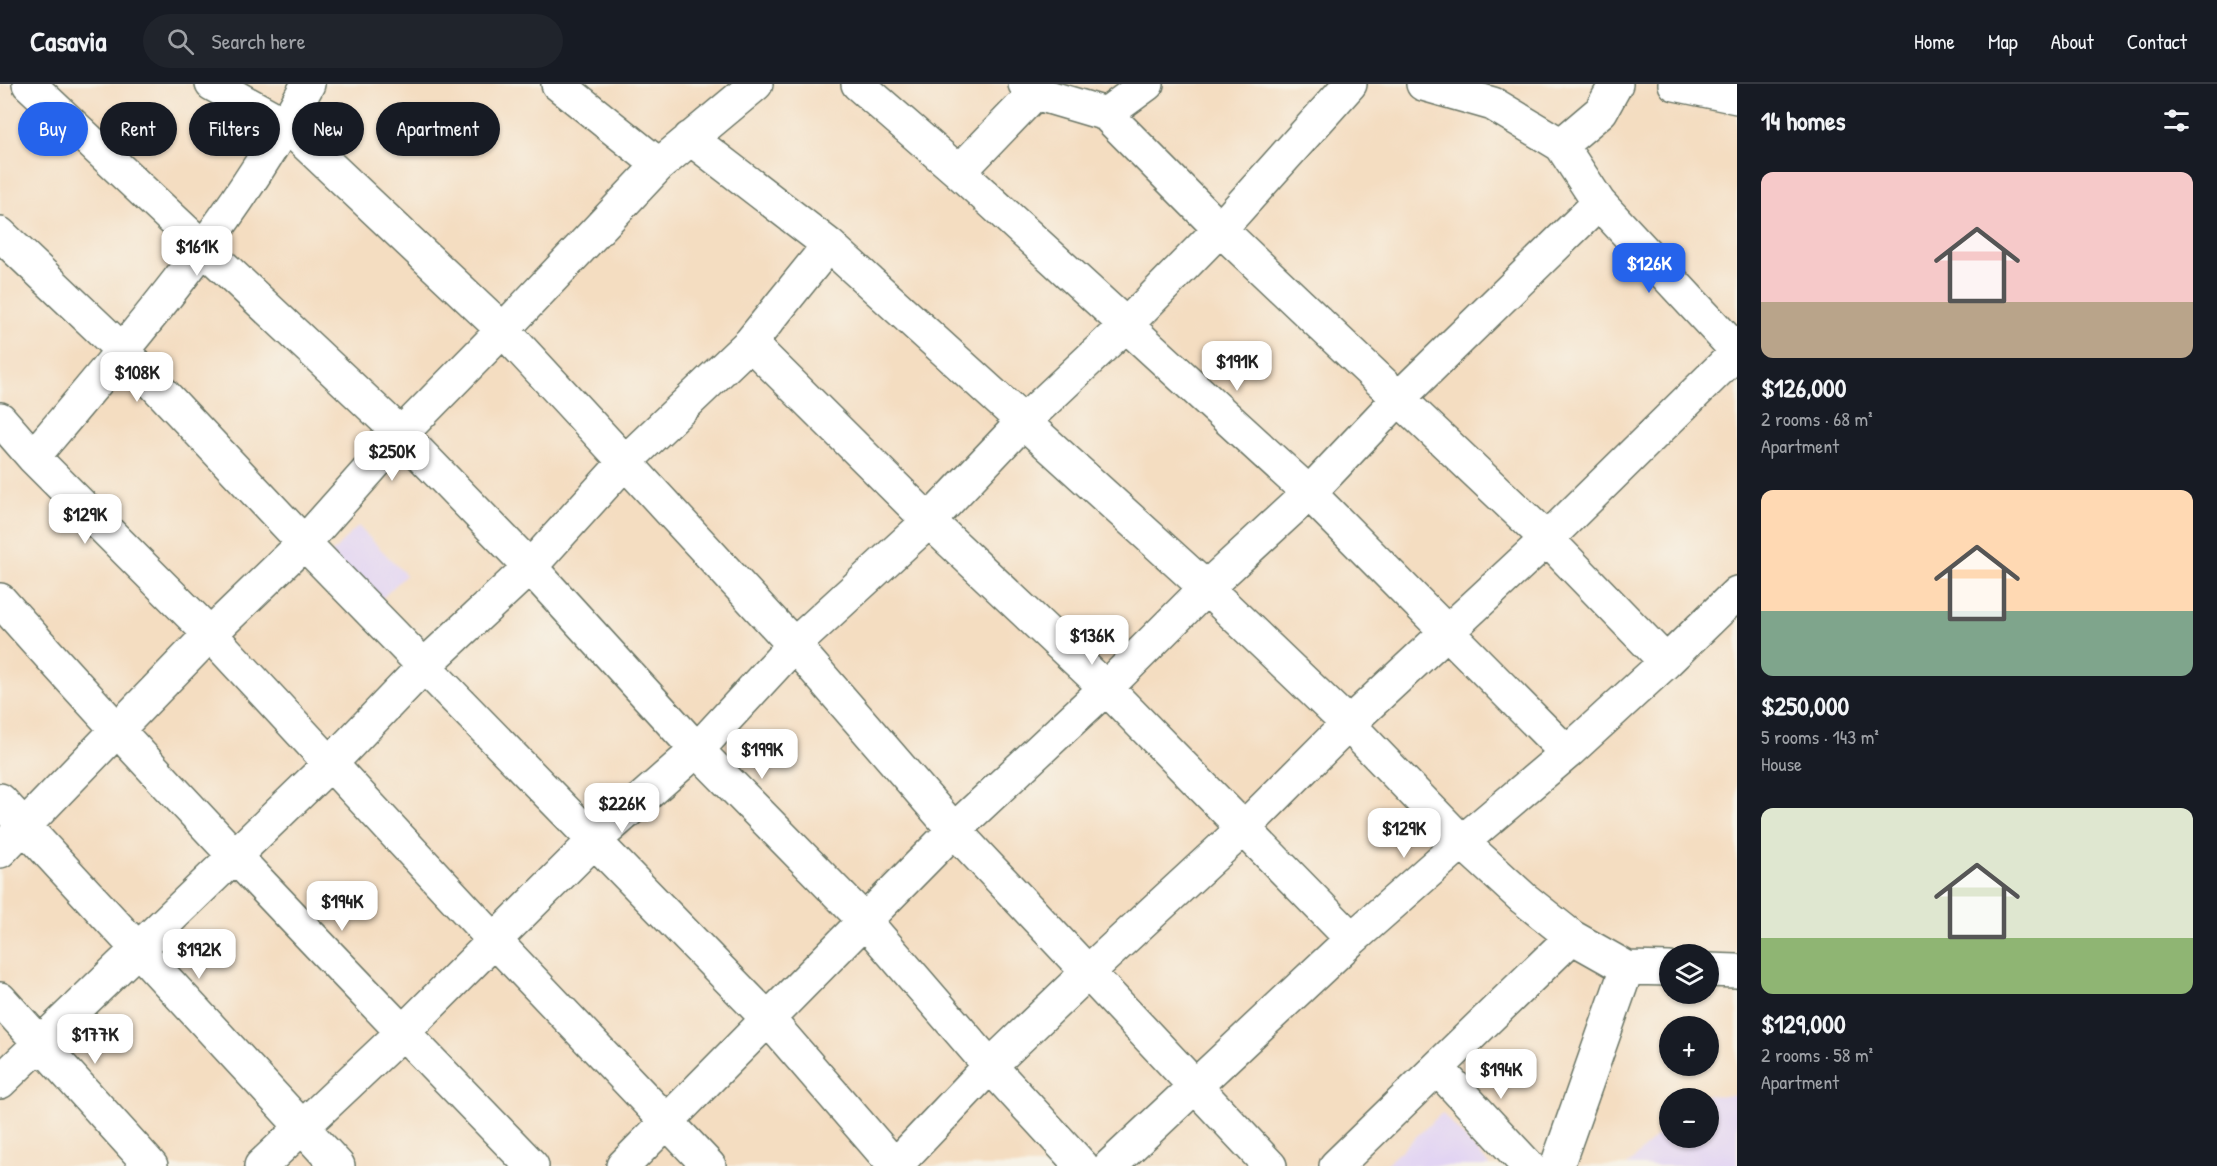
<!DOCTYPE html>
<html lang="en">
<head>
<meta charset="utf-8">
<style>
  :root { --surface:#171b24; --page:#20242c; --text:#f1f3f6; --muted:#9ea1a6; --line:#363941; --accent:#2563eb }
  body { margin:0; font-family:"Patrick Hand",sans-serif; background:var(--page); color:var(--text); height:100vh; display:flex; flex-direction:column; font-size:22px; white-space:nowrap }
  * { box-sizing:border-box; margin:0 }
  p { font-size:20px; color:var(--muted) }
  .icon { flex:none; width:33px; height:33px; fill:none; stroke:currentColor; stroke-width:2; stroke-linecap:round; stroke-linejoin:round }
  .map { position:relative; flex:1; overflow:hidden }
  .details { display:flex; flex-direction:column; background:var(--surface); width:480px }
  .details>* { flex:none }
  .guide { position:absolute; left:18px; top:18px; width:570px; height:54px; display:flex; gap:12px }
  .controls { position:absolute; left:1659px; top:860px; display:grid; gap:12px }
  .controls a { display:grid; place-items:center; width:60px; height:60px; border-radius:50%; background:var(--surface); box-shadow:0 2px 4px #0004; font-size:30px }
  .price { position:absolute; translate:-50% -51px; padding:0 14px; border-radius:12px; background:#fff; color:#222; font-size:20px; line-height:39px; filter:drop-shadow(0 2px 3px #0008) }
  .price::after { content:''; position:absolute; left:50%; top:36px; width:18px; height:14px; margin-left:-9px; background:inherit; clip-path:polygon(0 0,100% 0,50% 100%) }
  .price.selected { background:var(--accent); color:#fff }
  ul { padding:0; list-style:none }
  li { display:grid; align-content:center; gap:12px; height:318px; padding:0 24px }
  li span { display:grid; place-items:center; height:186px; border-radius:12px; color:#555 }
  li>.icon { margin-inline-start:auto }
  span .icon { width:108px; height:108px; fill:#fffc; stroke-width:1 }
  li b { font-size:26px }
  h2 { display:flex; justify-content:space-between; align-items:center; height:72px; padding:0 24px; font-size:26px }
  .tag { padding:0 21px; border-radius:27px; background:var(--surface); box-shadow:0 2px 4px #0004; font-size:21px; line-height:54px }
  .tag.selected { background:var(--accent); color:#fff }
  header { display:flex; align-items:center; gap:36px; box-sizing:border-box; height:84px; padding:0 30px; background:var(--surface); border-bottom:2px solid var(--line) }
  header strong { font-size:28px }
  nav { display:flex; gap:33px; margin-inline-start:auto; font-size:21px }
  .search { width:420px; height:54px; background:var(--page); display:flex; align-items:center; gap:15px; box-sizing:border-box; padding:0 21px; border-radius:33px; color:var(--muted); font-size:22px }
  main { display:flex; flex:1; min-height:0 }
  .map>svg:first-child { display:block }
  .built { fill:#e2d4f3 }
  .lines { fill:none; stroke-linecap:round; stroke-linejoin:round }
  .minor-casing { stroke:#6a7565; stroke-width:36 }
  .minor { stroke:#fff; stroke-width:33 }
</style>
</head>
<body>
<header>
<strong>Casavia</strong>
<div class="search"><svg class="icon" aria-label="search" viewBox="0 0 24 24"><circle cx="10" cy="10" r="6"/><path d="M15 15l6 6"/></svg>Search here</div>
<nav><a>Home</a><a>Map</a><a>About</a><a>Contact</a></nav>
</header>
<main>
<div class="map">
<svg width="1737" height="1082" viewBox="0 0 1737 1082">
  <rect width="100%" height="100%" fill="#f7f3e8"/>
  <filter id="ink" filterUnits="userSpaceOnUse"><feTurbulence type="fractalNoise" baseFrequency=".0167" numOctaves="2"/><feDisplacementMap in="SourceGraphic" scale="12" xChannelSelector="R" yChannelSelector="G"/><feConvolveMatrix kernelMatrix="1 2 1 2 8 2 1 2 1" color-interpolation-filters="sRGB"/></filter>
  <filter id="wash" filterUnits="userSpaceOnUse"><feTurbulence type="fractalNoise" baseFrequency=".008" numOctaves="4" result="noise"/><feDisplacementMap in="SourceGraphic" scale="24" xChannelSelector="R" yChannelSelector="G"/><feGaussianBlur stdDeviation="1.35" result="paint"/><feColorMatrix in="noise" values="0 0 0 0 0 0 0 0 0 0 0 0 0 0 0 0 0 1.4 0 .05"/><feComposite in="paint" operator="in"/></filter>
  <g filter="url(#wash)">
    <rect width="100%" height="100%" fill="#f4ddc1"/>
    <path class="built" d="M 358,442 L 406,491 L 373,523 L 326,475 Z
      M 1698,1011 L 1737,1012 L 1737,1082 L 1627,1082 L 1669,1039 L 1670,1053 L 1708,1053 L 1708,1014 L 1694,1014 Z
      M 1442,1029 L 1490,1082 L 1384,1082 Z"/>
  </g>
  <g filter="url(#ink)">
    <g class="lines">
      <defs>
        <path id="minor" d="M 29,0 L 401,350 L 530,483 L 697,666 L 864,836 L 990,982 L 1082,1082
          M 212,0 L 286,41 L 503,246 L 794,561 L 954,746 L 1270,1082
          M 558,0 L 659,81
          M 858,0 L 959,88 L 1309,409 L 1567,669
          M 1025,0 L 1035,9 L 1106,30 L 1220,145 L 1547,455 L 1666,578
          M 1423,0 L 1493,20 L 1561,61 L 1599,119 L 1737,267
          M 1675,0 L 1737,13
          M 1106,30 L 1147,0
          M 690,54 L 829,161 L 1206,504 L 1348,640 L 1462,758 L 1523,814 L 1572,853 L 1627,884 L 1670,885
          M 1561,61 L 1601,27 L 1616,0
          M 959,88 L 1035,9
          M 0,150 L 123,267 L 304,459 L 768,935 L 895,1082 L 990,982 L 1089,887 L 1244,744 L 1348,640 L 1547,455 L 1737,268
          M 750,259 L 929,437 L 1106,604 L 1352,855
          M 0,335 L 33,373 L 210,550 L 494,856 L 709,1082
          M 33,373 C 133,255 235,137 308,0
          M 0,516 C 172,710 352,896 532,1082
          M 0,716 L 338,1082
          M 0,767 L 210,550 L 304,459 L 401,350 L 503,246 L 659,81 L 756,0
          M 1708,886 L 1737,887
          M 0,915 L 151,1082
          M 1437,984 L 1528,1082
          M 0,998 L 331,679 L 425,581 L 530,483 L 625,378 L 750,259 L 829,161
          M 261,1082 L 403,948 L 594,757 L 697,666 L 794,561 L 929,437 L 1023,338 L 1126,241 L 1220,145 L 1350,0
          M 623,1082 L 954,746 L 1106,604 L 1206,504 L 1309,409 L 1400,313 L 1599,119
          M 1110,1082 L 1352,855 L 1462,758 L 1567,669 L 1666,578 L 1737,509
          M 1336,1082 L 1572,853
          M 1557,1082 L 1627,884"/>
      </defs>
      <use href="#minor" class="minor-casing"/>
      <use href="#minor" class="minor"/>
    </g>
  </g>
</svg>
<div class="controls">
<a><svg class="icon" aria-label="layers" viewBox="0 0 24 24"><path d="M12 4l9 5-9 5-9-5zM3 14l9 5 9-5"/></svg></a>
<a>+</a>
<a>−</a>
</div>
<b class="price" style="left:197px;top:193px">$161K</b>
<b class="price selected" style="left:1649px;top:210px">$126K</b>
<b class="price" style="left:1237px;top:308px">$191K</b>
<b class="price" style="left:137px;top:319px">$108K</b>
<b class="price" style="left:392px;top:398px">$250K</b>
<b class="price" style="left:85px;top:461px">$129K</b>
<b class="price" style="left:1092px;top:582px">$136K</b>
<b class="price" style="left:762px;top:696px">$199K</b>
<b class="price" style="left:622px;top:750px">$226K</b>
<b class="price" style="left:1404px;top:775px">$129K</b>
<b class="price" style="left:342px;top:848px">$194K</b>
<b class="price" style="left:199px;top:896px">$192K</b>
<b class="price" style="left:95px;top:981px">$177K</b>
<b class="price" style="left:1501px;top:1016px">$194K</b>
<div class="guide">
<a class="tag selected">Buy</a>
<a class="tag">Rent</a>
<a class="tag">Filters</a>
<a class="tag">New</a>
<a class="tag">Apartment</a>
</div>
</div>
<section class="details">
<h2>14 homes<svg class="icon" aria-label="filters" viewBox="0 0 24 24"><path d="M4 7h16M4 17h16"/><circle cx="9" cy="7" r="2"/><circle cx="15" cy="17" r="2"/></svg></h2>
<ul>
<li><span style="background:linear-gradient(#f6c9c9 70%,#b9a48a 0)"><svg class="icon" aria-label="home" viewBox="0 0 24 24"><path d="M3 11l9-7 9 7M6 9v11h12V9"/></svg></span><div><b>$126,000</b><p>2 rooms · 68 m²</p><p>Apartment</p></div></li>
<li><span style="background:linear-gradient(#ffd9b3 65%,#7fa58c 0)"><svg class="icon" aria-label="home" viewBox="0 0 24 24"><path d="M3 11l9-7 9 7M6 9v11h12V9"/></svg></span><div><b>$250,000</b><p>5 rooms · 143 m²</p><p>House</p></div></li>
<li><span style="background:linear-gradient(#dfe7d0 70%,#8fb573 0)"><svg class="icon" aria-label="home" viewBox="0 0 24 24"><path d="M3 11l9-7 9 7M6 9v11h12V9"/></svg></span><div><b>$129,000</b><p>2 rooms · 58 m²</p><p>Apartment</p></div></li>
</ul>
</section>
</main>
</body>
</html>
